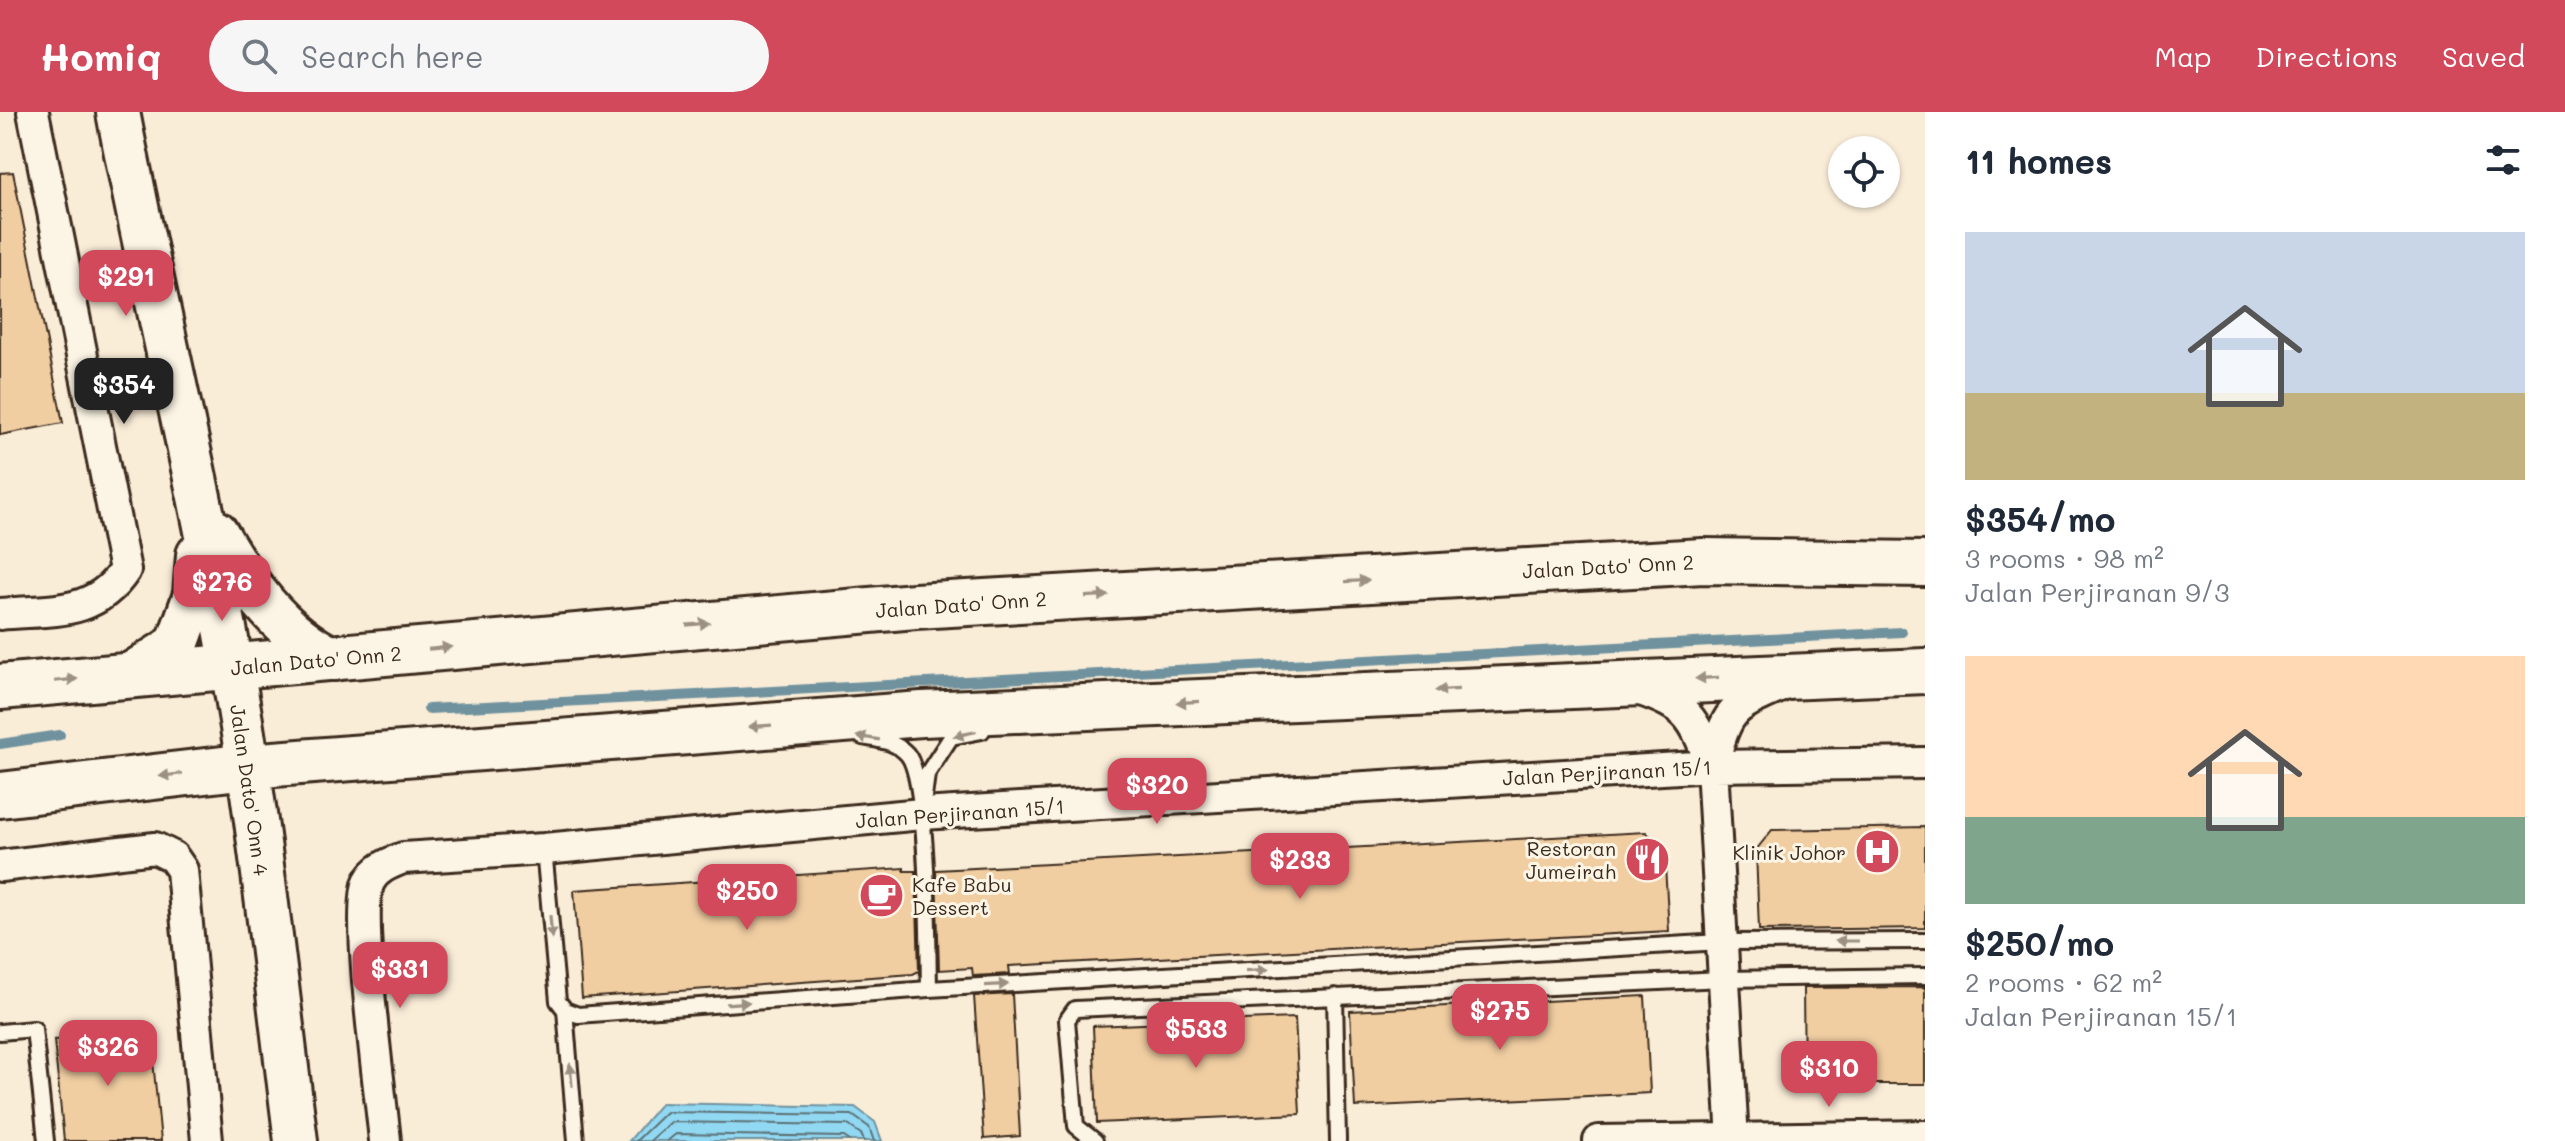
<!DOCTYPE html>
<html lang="en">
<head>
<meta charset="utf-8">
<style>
  :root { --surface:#fff; --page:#f6f6f7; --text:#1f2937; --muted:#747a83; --accent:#d1495b }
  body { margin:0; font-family:Mali,sans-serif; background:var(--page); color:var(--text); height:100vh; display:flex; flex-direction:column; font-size:30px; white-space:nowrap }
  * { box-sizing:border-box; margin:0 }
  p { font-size:26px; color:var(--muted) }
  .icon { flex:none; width:44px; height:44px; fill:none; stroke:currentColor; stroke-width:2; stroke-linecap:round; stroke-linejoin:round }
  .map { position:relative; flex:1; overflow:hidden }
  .drawer { display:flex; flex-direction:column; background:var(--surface); width:640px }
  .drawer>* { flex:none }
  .fabs { position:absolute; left:1828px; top:24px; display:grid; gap:16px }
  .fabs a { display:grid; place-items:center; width:72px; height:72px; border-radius:50%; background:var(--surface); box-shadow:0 2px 6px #0004; font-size:40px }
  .price { position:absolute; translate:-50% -68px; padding:0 18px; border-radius:16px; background:var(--accent); color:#fff; font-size:26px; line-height:52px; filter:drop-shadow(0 2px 4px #0008) }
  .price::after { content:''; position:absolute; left:50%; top:48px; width:24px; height:18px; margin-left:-12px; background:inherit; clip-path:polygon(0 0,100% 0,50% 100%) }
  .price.on { background:#222; color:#fff }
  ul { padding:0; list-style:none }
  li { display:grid; align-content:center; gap:16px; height:424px; padding:0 40px }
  li span { display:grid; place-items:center; height:248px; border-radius:0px; color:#555 }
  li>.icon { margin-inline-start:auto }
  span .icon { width:144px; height:144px; fill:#fffc; stroke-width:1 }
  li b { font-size:34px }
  h2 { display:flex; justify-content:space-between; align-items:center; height:96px; padding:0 40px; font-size:34px }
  header { display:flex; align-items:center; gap:48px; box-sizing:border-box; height:112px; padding:0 40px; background:var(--accent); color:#fff }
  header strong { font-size:38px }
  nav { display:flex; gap:44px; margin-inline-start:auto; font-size:28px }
  .search { width:560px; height:72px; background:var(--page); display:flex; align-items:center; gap:20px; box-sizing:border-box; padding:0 28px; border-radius:44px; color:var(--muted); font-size:30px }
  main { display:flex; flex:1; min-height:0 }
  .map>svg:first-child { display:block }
  .water { fill:#91d8f3; stroke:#6f929e; stroke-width:2 }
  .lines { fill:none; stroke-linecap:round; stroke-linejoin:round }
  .shore { stroke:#5d7073; stroke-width:2 }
  .stream { stroke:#6f929e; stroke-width:10 }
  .building { fill:#f1cea2; stroke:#3b2a1e; stroke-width:2 }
  .service-casing { stroke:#3b2a1e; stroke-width:20 }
  .minor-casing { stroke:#3b2a1e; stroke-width:36 }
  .secondary-casing { stroke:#3b2a1e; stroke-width:48 }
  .primary-casing { stroke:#3b2a1e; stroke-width:50 }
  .service { stroke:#fcf5e5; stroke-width:14 }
  .minor { stroke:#fcf5e5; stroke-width:30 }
  .secondary { stroke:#fcf5e5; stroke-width:42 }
  .primary { stroke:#fcf5e5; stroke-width:44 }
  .oneway { fill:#9c9082 }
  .labels { text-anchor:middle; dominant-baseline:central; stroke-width:6; stroke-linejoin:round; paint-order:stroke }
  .street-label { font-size:20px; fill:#3b2a1e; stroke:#fcf5e5 }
  .poi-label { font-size:20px; fill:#3b2a1e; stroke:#fcf5e5; text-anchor:end }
</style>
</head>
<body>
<header>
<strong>Homiq</strong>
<div class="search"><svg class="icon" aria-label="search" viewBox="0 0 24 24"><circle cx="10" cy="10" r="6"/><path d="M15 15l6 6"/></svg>Search here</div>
<nav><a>Map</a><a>Directions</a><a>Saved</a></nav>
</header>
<main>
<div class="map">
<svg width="1925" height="1029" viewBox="0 0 1925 1029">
  <rect width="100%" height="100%" fill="#faedd8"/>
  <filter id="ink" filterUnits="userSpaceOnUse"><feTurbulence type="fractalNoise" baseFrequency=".0125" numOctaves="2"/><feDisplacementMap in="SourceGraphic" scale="16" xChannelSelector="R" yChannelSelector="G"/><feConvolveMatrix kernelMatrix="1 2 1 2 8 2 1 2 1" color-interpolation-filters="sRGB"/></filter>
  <g filter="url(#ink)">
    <path class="water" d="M 661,991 L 855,995 L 875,1010 L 882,1029 L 629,1029 Z"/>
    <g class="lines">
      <path class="shore" d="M 636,1029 L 666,1000 L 852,1003 L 869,1015 L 874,1029
        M 650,1029 L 671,1010 L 848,1013 L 861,1022 L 864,1029
        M 667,1029 L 676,1022 L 844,1025 L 850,1029"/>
      <path class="stream" d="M 428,597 L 1902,520
        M 0,632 L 60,623"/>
    </g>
    <path class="building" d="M 13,60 L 63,311 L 0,323 L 0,61 Z
      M 1925,715 L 1925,816 L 1759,818 L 1756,738 L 1772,718 Z
      M 1646,720 L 1664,738 L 1669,819 L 1009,854 L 1010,862 L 973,864 L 972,856 L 939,858 L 936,758 Z
      M 904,756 L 904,759 L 916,759 L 919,859 L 913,862 L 582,886 L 574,778 Z
      M 1925,875 L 1925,972 L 1804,972 L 1803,876 Z
      M 1012,882 L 1020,1024 L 984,1027 L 974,884 Z
      M 1645,884 L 1650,981 L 1355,995 L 1350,899 Z
      M 1295,906 L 1300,1002 L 1097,1011 L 1093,914 Z
      M 150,919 L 161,1029 L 64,1029 L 54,928 Z"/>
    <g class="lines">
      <defs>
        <path id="service" d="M 862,625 C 879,628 895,629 907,642 C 929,667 928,836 929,877
          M 924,685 L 927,662 L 951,625 L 982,619
          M 544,737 L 558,889 L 565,898 L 578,903 L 929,877 L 1721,830 L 1925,829
          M 1335,884 L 1338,1029
          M 565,898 L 576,1029
          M 0,920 L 34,917 L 46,1029
          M 1095,1029 L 1076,1014 L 1067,908 L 1075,897 L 1723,867 L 1925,864"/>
        <path id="minor" d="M 0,502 C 51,497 94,505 125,458 L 33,0
          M 1638,577 C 1690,595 1693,605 1712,654
          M 0,754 L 155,736 L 173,745 L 182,758 L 207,1029
          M 385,1029 C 381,984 355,801 369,770 C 376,756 390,751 403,746 L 544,737 L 922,702 L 1712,654 L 1925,651
          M 1599,1029 L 1925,1024
          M 1733,1029 L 1712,654 C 1729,595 1729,597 1784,573"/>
        <path id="secondary" d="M 118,0 C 153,186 200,370 232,556 C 260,713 276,871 296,1029
          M 216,420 C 245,471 280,521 334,547
          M 133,561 L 177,533 L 195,483 L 198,443"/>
        <path id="primary" d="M 0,575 L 915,494 L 1703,449 L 1925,452
          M 0,683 L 248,654 L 922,602 L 1925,559"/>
      </defs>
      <use href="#service" class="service-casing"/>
      <use href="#minor" class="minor-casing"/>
      <use href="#secondary" class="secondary-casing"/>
      <use href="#primary" class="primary-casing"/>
      <use href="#service" class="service"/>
      <use href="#minor" class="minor"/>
      <use href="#secondary" class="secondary"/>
      <use href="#primary" class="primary"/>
    </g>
    <defs><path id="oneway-solid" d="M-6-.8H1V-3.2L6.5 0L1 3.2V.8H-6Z" transform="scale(2)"/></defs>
    <g class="oneway">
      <use href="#oneway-solid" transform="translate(1357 469) rotate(-3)"/>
      <use href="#oneway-solid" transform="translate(1097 484) rotate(-3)"/>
      <use href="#oneway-solid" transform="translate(698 512) rotate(-5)"/>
      <use href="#oneway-solid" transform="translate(440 536) rotate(-6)"/>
      <use href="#oneway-solid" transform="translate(1707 566) rotate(177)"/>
      <use href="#oneway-solid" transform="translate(66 568) rotate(-6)"/>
      <use href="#oneway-solid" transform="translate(1447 578) rotate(177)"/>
      <use href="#oneway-solid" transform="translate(1188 590) rotate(177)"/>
      <use href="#oneway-solid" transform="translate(760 614) rotate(176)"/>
      <use href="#oneway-solid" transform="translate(965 622) rotate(168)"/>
      <use href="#oneway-solid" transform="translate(868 626) rotate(-171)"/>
      <use href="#oneway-solid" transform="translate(171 663) rotate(173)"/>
      <use href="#oneway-solid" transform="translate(551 815) rotate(85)"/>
      <use href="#oneway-solid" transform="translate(1847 829) rotate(180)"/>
      <use href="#oneway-solid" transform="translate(1257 858) rotate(-3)"/>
      <use href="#oneway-solid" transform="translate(997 873) rotate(-3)"/>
      <use href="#oneway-solid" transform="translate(738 891) rotate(-4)"/>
      <use href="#oneway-solid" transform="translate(571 963) rotate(-95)"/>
    </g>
  </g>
  <defs>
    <symbol id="hospital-disc" viewBox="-11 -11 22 22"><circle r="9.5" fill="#d1495b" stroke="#fcf5e5"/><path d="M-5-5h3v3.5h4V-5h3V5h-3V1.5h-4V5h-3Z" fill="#fff"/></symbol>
    <symbol id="restaurant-disc" viewBox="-11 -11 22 22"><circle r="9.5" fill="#d1495b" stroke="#fcf5e5"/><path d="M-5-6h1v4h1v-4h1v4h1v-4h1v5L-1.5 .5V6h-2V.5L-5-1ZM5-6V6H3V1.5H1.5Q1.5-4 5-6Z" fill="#fff"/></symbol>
    <symbol id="cafe-disc" viewBox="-11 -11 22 22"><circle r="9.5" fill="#d1495b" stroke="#fcf5e5"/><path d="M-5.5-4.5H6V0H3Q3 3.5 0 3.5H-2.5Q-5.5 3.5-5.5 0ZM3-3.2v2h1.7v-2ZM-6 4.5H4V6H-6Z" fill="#fff"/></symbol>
  </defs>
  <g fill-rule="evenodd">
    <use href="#hospital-disc" x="1852" y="714" width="51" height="51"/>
    <use href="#restaurant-disc" x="1622" y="722" width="51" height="51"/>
    <use href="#cafe-disc" x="856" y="758" width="51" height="51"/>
  </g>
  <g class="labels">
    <g class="street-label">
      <text transform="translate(1608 454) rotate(-3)">Jalan Dato' Onn 2</text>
      <text transform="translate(961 492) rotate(-4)">Jalan Dato' Onn 2</text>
      <text transform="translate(316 548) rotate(-5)">Jalan Dato' Onn 2</text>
      <text transform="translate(1607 660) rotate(-3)">Jalan Perjiranan 15/1</text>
      <text transform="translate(250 678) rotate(82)">Jalan Dato' Onn 4</text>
      <text transform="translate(960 701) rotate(-4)">Jalan Perjiranan 15/1</text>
    </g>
    <g class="poi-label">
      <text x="1616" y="736">Restoran<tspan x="1616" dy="23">Jumeirah</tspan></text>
      <text x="1846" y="740">Klinik Johor</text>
      <text x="912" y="772" text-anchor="start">Kafe Babu<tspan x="912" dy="23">Dessert</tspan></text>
    </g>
  </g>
</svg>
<div class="fabs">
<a><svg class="icon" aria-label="locate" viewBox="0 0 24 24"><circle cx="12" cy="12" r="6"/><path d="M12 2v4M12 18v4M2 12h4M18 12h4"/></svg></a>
</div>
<b class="price" style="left:126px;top:206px">$291</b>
<b class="price on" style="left:124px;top:314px">$354</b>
<b class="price" style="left:222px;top:511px">$276</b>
<b class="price" style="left:1157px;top:714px">$320</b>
<b class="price" style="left:1300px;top:789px">$233</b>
<b class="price" style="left:747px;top:820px">$250</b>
<b class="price" style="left:400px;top:898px">$331</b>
<b class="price" style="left:1500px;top:940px">$275</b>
<b class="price" style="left:1196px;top:958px">$533</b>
<b class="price" style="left:108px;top:976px">$326</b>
<b class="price" style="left:1829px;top:997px">$310</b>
</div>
<section class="drawer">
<h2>11 homes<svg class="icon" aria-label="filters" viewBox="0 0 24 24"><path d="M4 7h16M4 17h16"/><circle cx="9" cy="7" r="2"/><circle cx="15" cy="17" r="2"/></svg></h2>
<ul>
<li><span style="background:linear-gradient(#c9d6e8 65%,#c2b280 0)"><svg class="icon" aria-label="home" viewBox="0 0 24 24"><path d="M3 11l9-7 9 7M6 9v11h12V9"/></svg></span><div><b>$354/mo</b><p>3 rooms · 98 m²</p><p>Jalan Perjiranan 9/3</p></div></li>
<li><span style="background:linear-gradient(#ffd9b3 65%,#7fa58c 0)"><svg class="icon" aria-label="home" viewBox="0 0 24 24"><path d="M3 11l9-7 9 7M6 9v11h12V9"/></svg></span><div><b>$250/mo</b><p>2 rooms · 62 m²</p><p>Jalan Perjiranan 15/1</p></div></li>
</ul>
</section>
</main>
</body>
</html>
